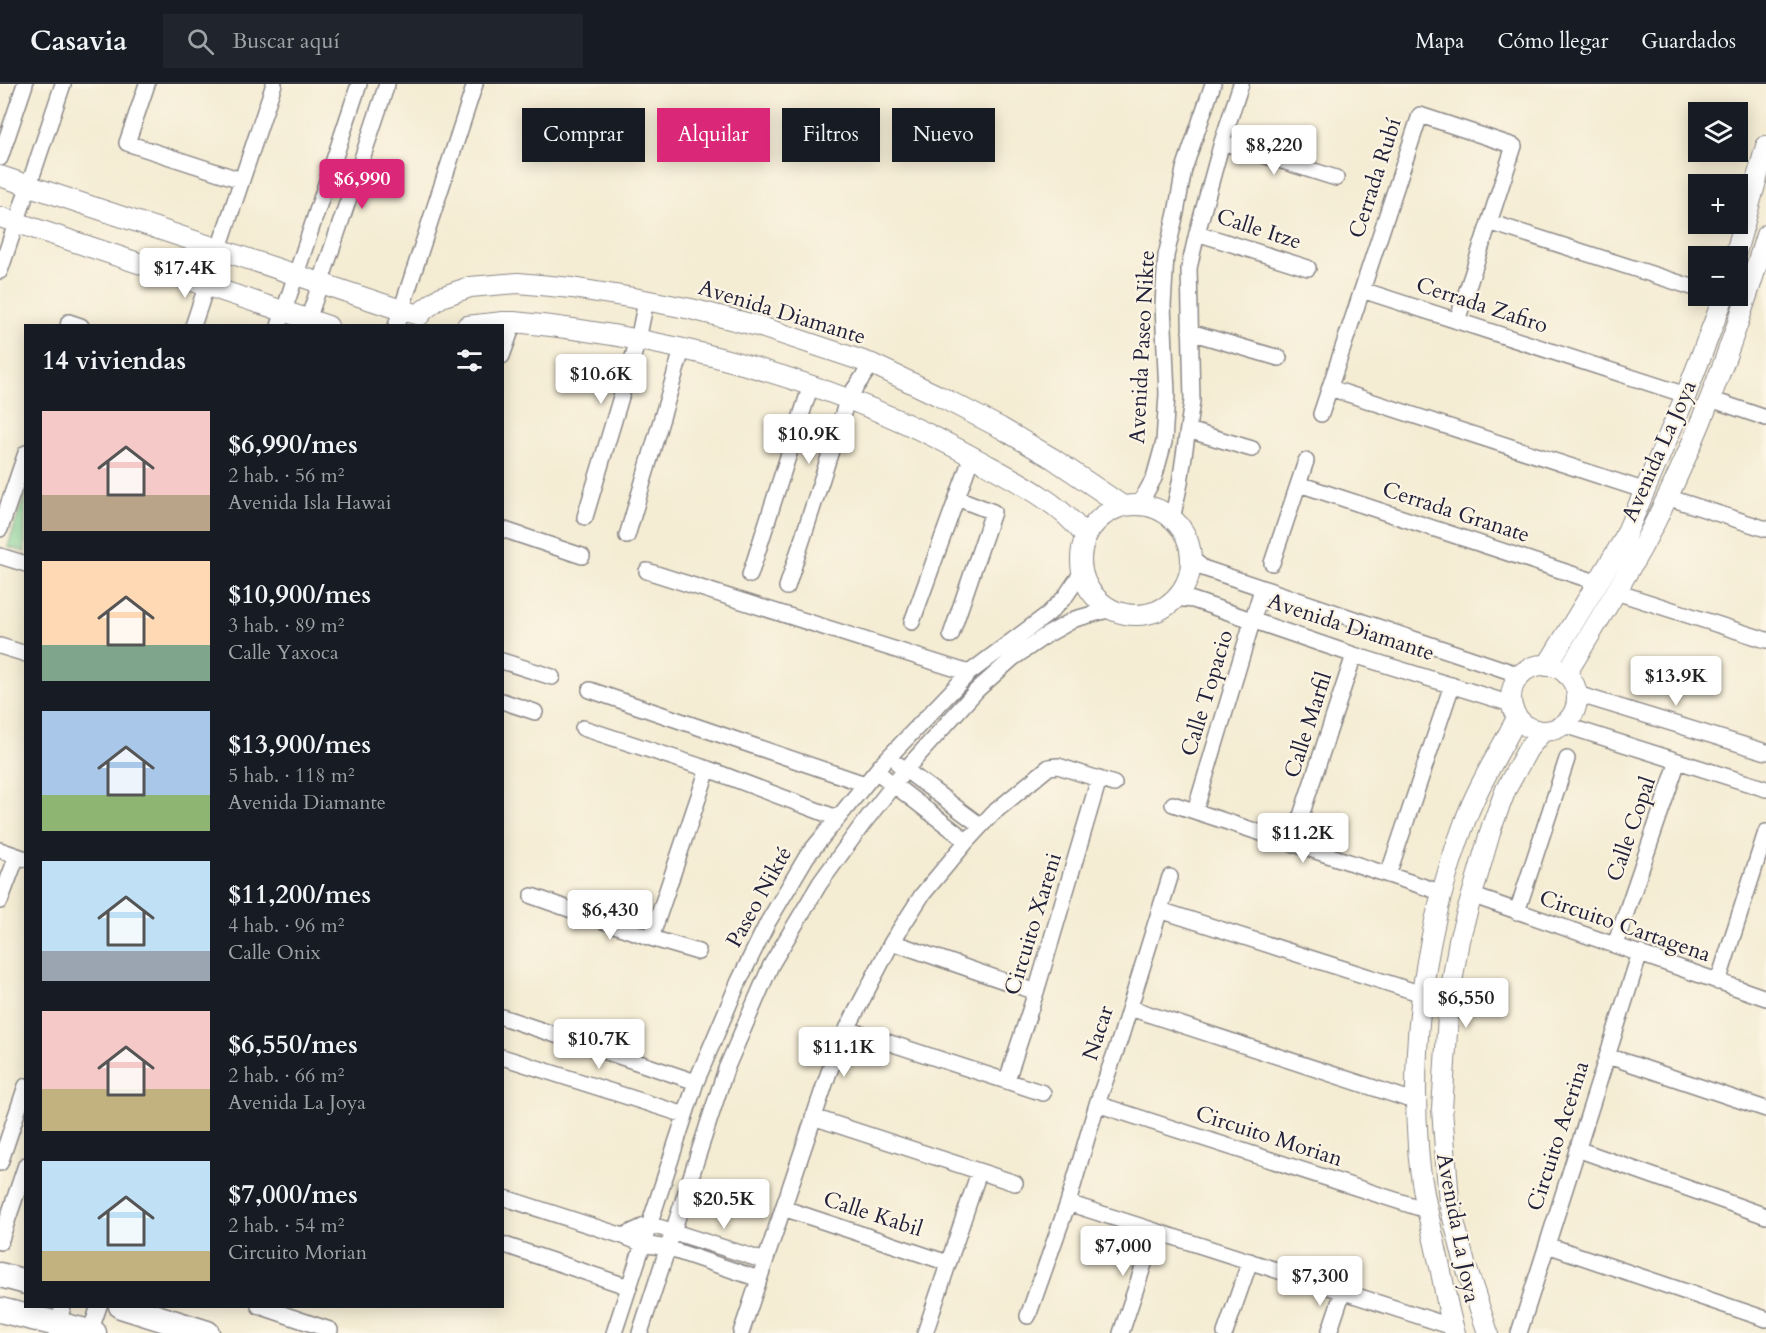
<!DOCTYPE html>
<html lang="es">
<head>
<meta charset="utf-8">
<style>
  :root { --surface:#171b24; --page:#20242c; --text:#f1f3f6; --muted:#9ea1a6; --line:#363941; --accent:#db2777 }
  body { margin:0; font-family:Cardo,serif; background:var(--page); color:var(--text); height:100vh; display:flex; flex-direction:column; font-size:22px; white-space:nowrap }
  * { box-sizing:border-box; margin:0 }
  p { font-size:20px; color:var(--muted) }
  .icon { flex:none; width:33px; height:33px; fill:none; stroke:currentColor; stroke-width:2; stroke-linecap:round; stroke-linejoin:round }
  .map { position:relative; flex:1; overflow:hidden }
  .drawer { position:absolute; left:24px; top:240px; width:480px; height:984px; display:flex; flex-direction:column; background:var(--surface); border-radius:0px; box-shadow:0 3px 15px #0003 }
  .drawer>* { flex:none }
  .hud { position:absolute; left:522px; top:24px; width:570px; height:54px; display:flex; gap:12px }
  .buttons { position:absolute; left:1688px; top:18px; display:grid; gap:12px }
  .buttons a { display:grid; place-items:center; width:60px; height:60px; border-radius:0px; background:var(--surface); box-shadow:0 3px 15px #0003; font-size:30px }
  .price { position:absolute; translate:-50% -51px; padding:0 14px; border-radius:6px; background:#fff; color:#222; font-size:20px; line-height:39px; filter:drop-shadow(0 2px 3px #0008) }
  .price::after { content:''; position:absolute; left:50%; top:36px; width:18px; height:14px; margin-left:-9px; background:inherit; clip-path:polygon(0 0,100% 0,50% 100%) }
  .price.active { background:var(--accent); color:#fff }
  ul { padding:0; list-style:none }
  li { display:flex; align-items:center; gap:18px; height:150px; padding:0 18px }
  li span { display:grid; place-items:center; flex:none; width:168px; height:120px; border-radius:0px; color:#555 }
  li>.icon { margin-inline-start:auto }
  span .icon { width:72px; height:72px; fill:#fffc; stroke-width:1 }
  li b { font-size:26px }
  h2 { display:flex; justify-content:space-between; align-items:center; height:72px; padding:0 18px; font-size:26px }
  .tag { padding:0 21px; border-radius:0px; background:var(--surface); box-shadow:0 3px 15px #0003; font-size:21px; line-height:54px }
  .tag.active { background:var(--accent); color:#fff }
  header { display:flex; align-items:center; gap:36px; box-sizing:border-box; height:84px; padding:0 30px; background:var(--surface); border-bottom:2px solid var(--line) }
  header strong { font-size:28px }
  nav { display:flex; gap:33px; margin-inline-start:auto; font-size:21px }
  .search { width:420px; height:54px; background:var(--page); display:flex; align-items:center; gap:15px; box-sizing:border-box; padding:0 21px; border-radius:0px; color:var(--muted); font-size:22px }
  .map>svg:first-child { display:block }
  .green { fill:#81d497; stroke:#527b69; stroke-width:1.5 }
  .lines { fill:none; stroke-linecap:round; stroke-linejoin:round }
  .minor-casing { stroke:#8b8787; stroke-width:18 }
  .tertiary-casing { stroke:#8b8787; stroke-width:22 }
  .primary-casing { stroke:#8b8787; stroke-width:27 }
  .minor { stroke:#fff; stroke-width:15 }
  .tertiary { stroke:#fff; stroke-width:20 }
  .primary { stroke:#fff; stroke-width:24 }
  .labels { text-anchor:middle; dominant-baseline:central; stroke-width:4.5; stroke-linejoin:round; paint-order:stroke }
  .street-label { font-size:22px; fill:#22223b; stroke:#fcf5e5 }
</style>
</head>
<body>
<header>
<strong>Casavia</strong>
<div class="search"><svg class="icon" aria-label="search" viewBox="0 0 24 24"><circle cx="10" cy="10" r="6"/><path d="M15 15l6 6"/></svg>Buscar aquí</div>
<nav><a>Mapa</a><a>Cómo llegar</a><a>Guardados</a></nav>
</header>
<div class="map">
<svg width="1766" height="1249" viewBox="0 0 1766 1249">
  <rect width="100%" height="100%" fill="#fcf5e5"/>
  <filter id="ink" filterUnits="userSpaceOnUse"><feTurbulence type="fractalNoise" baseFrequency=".0167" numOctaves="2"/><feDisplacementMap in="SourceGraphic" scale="12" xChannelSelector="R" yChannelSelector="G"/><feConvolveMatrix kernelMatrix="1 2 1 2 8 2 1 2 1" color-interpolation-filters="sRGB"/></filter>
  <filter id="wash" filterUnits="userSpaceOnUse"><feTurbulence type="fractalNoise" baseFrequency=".008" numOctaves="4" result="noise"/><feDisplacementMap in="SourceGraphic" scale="24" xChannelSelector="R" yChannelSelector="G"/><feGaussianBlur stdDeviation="1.35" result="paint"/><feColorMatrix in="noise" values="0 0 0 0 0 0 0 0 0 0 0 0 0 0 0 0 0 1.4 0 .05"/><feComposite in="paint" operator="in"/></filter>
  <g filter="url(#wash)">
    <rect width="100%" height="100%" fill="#f4ecd3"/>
    <path class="green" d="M 25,410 L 25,468 L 8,463 Z"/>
  </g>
  <g filter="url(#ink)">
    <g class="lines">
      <defs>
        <path id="minor" d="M 147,0 L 127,59 L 241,96
          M 1222,58 L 1336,94
          M 0,74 L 25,0
          M 1489,138 L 1698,205
          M 1197,149 L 1308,184
          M 0,187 L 63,0
          M 1362,206 L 1686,311
          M 68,242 L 69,238 L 81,242
          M 193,242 L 274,0
          M 279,242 L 359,0
          M 306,242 L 387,0
          M 396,242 L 475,0
          M 1190,248 L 1279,274
          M 502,272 L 514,238
          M 1330,304 L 1646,407
          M 1710,315 L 1766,334
          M 1321,330 L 1420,31 L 1514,62 L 1457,237
          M 1188,346 L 1252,365
          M 1299,400 L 1599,499
          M 1667,413 L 1766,445
          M 1139,421 L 1154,394 L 1164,358 L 1167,310 L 1163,221 L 1166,172 L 1176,129 L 1184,85 L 1213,0
          M 585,433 L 638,256 L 646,217
          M 1172,435 L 1180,399 L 1192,317 L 1189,184 L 1197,149 L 1222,58 L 1241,0
          M 0,445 L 26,369
          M 502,445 L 582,472
          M 627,452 L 682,266
          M 0,472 L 26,480
          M 1191,474 L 1203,484 L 1520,591
          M 1272,479 L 1306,377
          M 647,487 L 969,589
          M 750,491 L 811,301
          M 787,503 L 848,314 L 872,280
          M 1616,508 L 1766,556
          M 1176,514 L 1193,516 L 1354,571 L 1511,620
          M 912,538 L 972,372
          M 951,551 L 993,428 L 957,414
          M 0,562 L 26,570
          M 502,577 L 552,593
          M 590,606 L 865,700
          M 1577,610 L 1766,668
          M 502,617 L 535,628
          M 1564,641 L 1766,705
          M 583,644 L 708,685 L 837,734
          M 899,681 L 981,742
          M 876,687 L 967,757
          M 1173,720 L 1443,809
          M 1195,727 L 1262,505
          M 1292,759 L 1354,571
          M 0,766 L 26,775
          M 1388,791 L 1452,601
          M 1471,811 L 1766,914
          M 532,812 L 651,854 L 698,868
          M 0,817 L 17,772
          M 1160,826 L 1422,910
          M 1517,828 L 1567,675
          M 651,854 L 708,685
          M 892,858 L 1036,908
          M 1615,861 L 1678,677
          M 1718,898 L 1766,748
          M 1130,924 L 1417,1018
          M 502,933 L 696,998
          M 847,945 L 1043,1009
          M 1608,972 L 1766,1025
          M 502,973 L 685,1031
          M 1007,996 L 1036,908 L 1099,695
          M 1097,1020 L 1426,1126
          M 813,1033 L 1015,1099
          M 1577,1065 L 1766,1132
          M 0,1079 L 26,1002
          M 502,1113 L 623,1152 L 643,1160 L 667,1164 L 759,1195
          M 1068,1119 L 1453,1243
          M 783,1124 L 948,1179
          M 623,1152 L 649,1140 L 765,1177
          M 0,1158 L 26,1081
          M 502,1160 L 629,1203
          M 1547,1161 L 1766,1235
          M 259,1222 L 330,1246
          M 1028,1232 L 1068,1119 L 1097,1020 L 1120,955 L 1170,793
          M 90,1248 L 99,1222
          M 56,1249 L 63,1222
          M 614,1249 L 696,998 L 739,897 L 768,838 L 807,772 L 881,681 L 969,589 L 1048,530 L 1065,513 L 1082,488
          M 640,1249 L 726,985 L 771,881 L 820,799 L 862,741 L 906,685 L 977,606 L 1013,574 L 1045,552 L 1075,535 L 1111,525
          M 741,1249 L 829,988 L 847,945 L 892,858 L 922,811 L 967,757 L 992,730 L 1049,683 L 1058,682 L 1114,700
          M 925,1249 L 979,1088
          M 1121,1249 L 1155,1147
          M 1225,1249 L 1250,1177
          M 1329,1249 L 1343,1207
          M 1519,1249 L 1640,869"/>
        <path id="tertiary" d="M 0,92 L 401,226 L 420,231 L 424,226 L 441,213 L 470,203 L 518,199 L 572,204 L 634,214 L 691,225 L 758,242 L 872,280 L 937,311 L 1001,344 L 1052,374 L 1123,422
          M 0,133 L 328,242
          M 1735,172 L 1766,62
          M 467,242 L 503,238 L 514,238 C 679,254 839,298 984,379 C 1021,399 1060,419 1086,453
          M1081 476a55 55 0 1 1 110 0a55 55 0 1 1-110 0Z
          M1511 614a33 33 0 1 1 66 0a33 33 0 1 1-66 0Z
          M 1547,582 L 1623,457 L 1686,311 L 1724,212
          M 1566,590 C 1591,549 1617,507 1641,465 C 1695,366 1734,258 1766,151
          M 1455,1249 C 1447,1225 1444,1199 1438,1174 C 1430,1137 1420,1100 1418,1062 C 1410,953 1426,842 1464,740 C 1477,703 1499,669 1517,634
          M 1488,1249 L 1465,1180 L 1449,1118 L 1442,1025 L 1449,917 L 1459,856 L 1492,742 L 1506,705 L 1528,665 L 1542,648"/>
        <path id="primary" d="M 0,1191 L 26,1198
          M 121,1222 L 207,1249
          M 0,1226 L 94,1249"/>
      </defs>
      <use href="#minor" class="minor-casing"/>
      <use href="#tertiary" class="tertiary-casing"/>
      <use href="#primary" class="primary-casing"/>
      <use href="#minor" class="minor"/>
      <use href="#tertiary" class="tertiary"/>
      <use href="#primary" class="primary"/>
    </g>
  </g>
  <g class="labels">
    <g class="street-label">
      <text transform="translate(1375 94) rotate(-72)">Cerrada Rubí</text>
      <text transform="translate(1259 145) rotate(18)">Calle Itze</text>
      <text transform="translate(1482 221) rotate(18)">Cerrada Zafiro</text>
      <text transform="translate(782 228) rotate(17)">Avenida Diamante</text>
      <text transform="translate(1142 263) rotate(-87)">Avenida Paseo Nikte</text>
      <text transform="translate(1659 367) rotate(-66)">Avenida La Joya</text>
      <text transform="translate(1456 428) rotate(18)">Cerrada Granate</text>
      <text transform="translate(1351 543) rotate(18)">Avenida Diamante</text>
      <text transform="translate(1207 609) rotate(-73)">Calle Topacio</text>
      <text transform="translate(1308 641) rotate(-72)">Calle Marfil</text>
      <text transform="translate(1631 745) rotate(-71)">Calle Copal</text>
      <text transform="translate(759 813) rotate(-61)">Paseo Nikté</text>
      <text transform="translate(1033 840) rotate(-73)">Circuito Xareni</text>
      <text transform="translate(1625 842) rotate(19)">Circuito Cartagena</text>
      <text transform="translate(1098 949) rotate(-72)">Nacar</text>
      <text transform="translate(1269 1052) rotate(18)">Circuito Morian</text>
      <text transform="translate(1558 1052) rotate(-72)">Circuito Acerina</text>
      <text transform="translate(873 1130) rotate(18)">Calle Kabil</text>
      <text transform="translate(1458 1144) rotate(79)">Avenida La Joya</text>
    </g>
  </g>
</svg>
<div class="buttons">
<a><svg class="icon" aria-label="layers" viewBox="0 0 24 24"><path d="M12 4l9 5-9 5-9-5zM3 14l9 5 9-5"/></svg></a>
<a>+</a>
<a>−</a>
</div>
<b class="price" style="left:1274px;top:92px">$8,220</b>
<b class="price active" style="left:362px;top:126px">$6,990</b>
<b class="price" style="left:185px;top:215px">$17.4K</b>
<b class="price" style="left:601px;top:321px">$10.6K</b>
<b class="price" style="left:809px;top:381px">$10.9K</b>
<b class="price" style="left:1676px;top:623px">$13.9K</b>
<b class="price" style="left:1303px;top:780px">$11.2K</b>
<b class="price" style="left:610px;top:857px">$6,430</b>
<b class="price" style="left:1466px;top:945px">$6,550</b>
<b class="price" style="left:599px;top:986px">$10.7K</b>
<b class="price" style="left:844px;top:994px">$11.1K</b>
<b class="price" style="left:724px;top:1146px">$20.5K</b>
<b class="price" style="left:1123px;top:1193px">$7,000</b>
<b class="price" style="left:1320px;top:1223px">$7,300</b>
<div class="hud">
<a class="tag">Comprar</a>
<a class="tag active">Alquilar</a>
<a class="tag">Filtros</a>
<a class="tag">Nuevo</a>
</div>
<section class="drawer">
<h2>14 viviendas<svg class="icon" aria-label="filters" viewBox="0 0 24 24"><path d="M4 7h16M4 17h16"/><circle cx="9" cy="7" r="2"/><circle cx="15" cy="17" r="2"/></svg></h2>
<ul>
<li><span style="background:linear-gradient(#f6c9c9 70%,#b9a48a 0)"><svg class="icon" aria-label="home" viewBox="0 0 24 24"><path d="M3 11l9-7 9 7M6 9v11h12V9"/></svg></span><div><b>$6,990/mes</b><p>2 hab. · 56 m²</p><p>Avenida Isla Hawai</p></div></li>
<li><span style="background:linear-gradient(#ffd9b3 70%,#7fa58c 0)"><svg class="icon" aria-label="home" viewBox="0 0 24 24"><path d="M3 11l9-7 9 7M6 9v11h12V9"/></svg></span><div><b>$10,900/mes</b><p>3 hab. · 89 m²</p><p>Calle Yaxoca</p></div></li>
<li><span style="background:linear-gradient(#a9c7e8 70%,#8fb573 0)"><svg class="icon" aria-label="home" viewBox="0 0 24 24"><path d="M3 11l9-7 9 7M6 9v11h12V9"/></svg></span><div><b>$13,900/mes</b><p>5 hab. · 118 m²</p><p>Avenida Diamante</p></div></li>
<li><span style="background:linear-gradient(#bfe0f5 75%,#9aa5b1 0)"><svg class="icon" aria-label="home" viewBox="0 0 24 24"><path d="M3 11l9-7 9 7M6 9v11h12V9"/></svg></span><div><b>$11,200/mes</b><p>4 hab. · 96 m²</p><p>Calle Onix</p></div></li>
<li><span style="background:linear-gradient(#f6c9c9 65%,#c2b280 0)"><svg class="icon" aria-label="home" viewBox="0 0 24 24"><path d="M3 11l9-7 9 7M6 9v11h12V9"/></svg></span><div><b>$6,550/mes</b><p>2 hab. · 66 m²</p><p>Avenida La Joya</p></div></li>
<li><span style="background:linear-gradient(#bfe0f5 75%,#c2b280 0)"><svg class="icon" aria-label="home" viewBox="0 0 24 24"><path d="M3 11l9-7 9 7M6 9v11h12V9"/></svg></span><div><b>$7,000/mes</b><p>2 hab. · 54 m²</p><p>Circuito Morian</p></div></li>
</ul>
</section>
</div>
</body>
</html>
